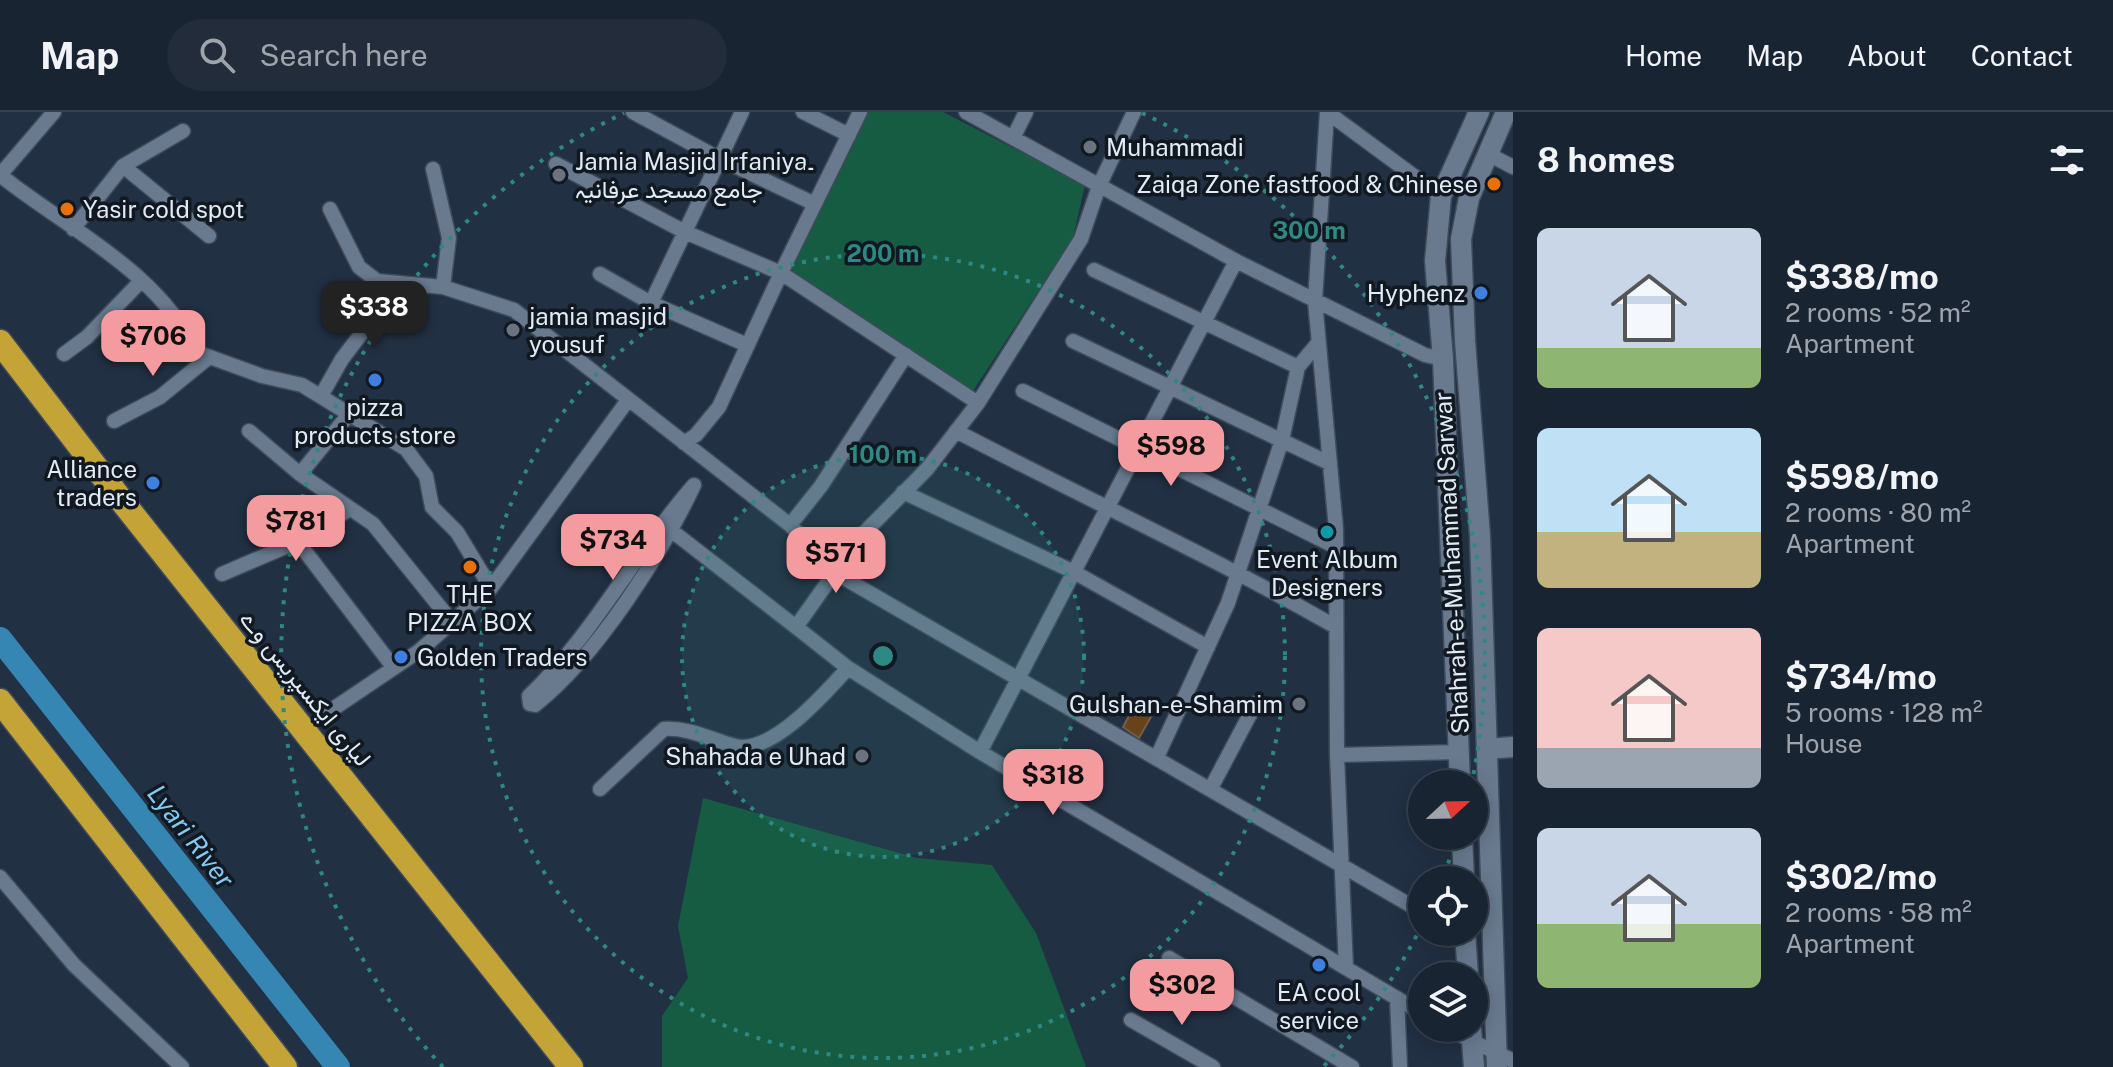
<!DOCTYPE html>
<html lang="en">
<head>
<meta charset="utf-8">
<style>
  :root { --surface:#192432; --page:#222c3a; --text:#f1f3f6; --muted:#9fa4ac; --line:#37414d; --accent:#f49b9f }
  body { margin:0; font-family:"Public Sans",Vazirmatn,sans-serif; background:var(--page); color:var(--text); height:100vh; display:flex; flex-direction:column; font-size:30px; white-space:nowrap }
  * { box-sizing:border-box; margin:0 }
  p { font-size:26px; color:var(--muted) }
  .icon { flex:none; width:44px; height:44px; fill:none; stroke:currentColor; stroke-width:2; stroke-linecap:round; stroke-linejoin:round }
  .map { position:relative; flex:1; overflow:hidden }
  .side { display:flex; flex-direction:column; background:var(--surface); width:600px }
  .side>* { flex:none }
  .needle { width:52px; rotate:68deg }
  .controls { position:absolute; left:1408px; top:658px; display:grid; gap:16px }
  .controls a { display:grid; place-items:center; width:80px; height:80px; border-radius:50%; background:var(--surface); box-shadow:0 4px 20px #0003,0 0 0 2px var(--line); font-size:40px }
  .price { position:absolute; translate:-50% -68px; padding:0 18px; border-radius:16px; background:var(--accent); color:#111; font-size:26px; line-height:52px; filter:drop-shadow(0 2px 4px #0008) }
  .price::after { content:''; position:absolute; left:50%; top:48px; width:24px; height:18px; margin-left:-12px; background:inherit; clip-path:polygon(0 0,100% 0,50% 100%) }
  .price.current { background:#222; color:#fff }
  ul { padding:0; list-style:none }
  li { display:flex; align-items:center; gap:24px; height:200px; padding:0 24px }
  li span { display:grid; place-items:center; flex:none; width:224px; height:160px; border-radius:12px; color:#555 }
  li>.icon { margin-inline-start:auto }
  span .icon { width:96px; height:96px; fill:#fffc; stroke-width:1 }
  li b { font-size:34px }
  h2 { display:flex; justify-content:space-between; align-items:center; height:96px; padding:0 24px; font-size:34px }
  header { display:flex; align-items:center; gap:48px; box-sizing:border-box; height:112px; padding:0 40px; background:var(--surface); border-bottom:2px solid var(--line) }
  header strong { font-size:38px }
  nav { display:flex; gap:44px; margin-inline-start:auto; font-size:28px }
  .search { width:560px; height:72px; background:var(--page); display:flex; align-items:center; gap:20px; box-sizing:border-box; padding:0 28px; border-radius:44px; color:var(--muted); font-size:30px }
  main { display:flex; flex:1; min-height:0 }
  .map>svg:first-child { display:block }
  .green { fill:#165c42 }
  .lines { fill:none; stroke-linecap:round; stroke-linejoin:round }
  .river { stroke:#3586b3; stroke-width:24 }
  .building { fill:#684218; stroke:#715d4a; stroke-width:2 }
  .street-casing { stroke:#3e4b5a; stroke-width:17 }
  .secondary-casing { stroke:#3e4b5a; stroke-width:23 }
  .highway-casing { stroke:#3e4b5a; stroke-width:27 }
  .street { stroke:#697a8f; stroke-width:14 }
  .secondary { stroke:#697a8f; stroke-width:20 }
  .highway { stroke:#c5a437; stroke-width:24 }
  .ring { fill:none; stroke:#2e8883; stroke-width:4; stroke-dasharray:4 8 }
  .worship-dot { fill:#6b7280; stroke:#111820; stroke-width:3 }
  .food-dot { fill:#e8710a; stroke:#111820; stroke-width:3 }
  .shop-dot { fill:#3f7fe0; stroke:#111820; stroke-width:3 }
  .culture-dot { fill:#0f9aa8; stroke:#111820; stroke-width:3 }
  .labels { text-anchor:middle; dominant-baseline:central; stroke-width:7; stroke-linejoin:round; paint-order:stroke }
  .poi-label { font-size:24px; fill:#e1ebf7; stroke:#111820; text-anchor:start }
  .street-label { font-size:24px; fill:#e1ebf7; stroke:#111820 }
  .water-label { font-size:26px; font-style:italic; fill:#82caf6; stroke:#111820 }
  .centre { fill:#2e8883; stroke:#111820; stroke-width:4 }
  .ring-label { font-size:24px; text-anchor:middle; font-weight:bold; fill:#2e8883; stroke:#111820; stroke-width:7; stroke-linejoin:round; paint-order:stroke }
</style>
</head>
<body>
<header>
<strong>Map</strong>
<div class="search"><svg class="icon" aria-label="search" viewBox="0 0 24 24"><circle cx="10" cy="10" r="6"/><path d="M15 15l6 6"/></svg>Search here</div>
<nav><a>Home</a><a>Map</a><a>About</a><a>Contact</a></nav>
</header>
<main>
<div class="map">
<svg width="1513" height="955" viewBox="0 0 1513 955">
  <rect width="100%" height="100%" fill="#213043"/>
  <path class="green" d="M 868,0 L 943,0 L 1085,73 L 1073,126 L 973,279 L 785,157 Z
    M 703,686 L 917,746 L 992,753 L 1036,821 L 1086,955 L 662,955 L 662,904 L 688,866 L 678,814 Z"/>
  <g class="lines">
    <path class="river" d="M 0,527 L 338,955"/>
  </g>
  <path class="building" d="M 1135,593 L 1152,603 L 1139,626 L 1123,615 Z"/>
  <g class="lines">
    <defs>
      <path id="street" d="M 633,0 L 720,47 L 815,92
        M 803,0 L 849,23
        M 860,0 L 781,161 L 978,291
        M 966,0 L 1236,149 L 1425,243 L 1443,247
        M 1134,0 L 1099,74 L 1081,127 L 978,291 L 927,357 L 859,426 L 796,515 L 848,556 L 980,640 L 1422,901
        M 1327,0 L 1315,189 L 1336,417 L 1337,643 L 1346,856
        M 1327,0 L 1441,84
        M 1013,26 L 1026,0
        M 1486,41 L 1513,55
        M 556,52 L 685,120 L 781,161 L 719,295 L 696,323 L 684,331
        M 123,54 L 209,124
        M 433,57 L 449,126 L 443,175
        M 0,63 C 66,116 160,160 196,240 L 262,264 L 302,273 L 406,337 L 426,364 L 432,395 L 457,420 L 491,476
        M 0,63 L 54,0
        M 330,97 L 359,155 L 377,169 L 443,175 L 514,198 L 790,413 L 837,462 L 1422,800
        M 73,117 L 123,54 L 183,19
        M 1094,158 L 1298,255
        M 600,162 L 651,191 L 747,233
        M 651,191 L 742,0
        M 1073,229 L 1329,351
        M 64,242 L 87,225 L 141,169
        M 1023,279 L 1336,435
        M 321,284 L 342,247 L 400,171
        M 114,309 L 160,285 L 208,246
        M 249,319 L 300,362 L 373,412 L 452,510
        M 956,319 C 1082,385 1212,444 1336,515
        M 300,362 L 350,301
        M 694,373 C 661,443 596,545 535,593 L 530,592 L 529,584 C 594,522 635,440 694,373 Z
        M 903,380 L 1072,459 L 1208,535
        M 790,413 L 821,374 L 906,243
        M 672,419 L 796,515
        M 298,430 L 394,556
        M 222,462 L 306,426 L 348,398
        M 330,599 L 419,539 L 491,476 L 628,288
        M 980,640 L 1236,149
        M 1337,643 L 1459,640
        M 1157,645 L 1228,491 L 1282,328 L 1298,255 L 1318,231
        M 1211,676 L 1256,591
        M 600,677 L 664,617 C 688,615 712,628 735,634 C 772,643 826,580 848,556
        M 0,765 L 74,853 L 182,955
        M 1169,846 L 1352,955
        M 1397,886 L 1400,955
        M 1131,908 L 1213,955
        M 1450,916 C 1470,931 1491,936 1513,949"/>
      <path id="secondary" d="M 1487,637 L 1513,635
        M 1460,672 L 1443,247 L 1435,149 L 1441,84 L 1479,0
        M 1462,724 L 1464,768
        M 1465,820 L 1468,864
        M 1471,916 L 1474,955
        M 1497,955 L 1480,424 L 1465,229 L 1461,127 L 1469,86 L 1506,0"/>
      <path id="highway" d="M 0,230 L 125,393 L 571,955
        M 0,589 L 285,955"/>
    </defs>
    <use href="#street" class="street-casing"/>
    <use href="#secondary" class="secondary-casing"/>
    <use href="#highway" class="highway-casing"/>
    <use href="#street" class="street"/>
    <use href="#secondary" class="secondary"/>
    <use href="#highway" class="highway"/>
  </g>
  <circle cx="883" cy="544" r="201" fill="#2e8883" fill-opacity=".12"/>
  <g class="ring">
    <circle cx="883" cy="544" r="201"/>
    <circle cx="883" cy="544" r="402"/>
    <path d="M1457 725A602 602 0 0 1 1443 765M1422 813A602 602 0 0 1 1323 955M443 955A602 602 0 0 1 624 1M1142 1A602 602 0 0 1 1472 669"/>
  </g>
  <g class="worship-dot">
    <circle cx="1090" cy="35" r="8"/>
    <circle cx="559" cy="63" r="8"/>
    <circle cx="513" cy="218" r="8"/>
    <circle cx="1299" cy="592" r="8"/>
    <circle cx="862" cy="644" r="8"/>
  </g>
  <g class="food-dot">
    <circle cx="1494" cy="72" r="8"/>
    <circle cx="67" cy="97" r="8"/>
    <circle cx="470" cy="455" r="8"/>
  </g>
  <g class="shop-dot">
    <circle cx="1481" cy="181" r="8"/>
    <circle cx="375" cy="268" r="8"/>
    <circle cx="153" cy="371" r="8"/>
    <circle cx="401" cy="545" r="8"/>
    <circle cx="1319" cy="853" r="8"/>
  </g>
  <circle class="culture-dot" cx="1327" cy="420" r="8"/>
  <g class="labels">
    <g class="poi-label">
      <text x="1106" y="35">Muhammadi</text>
      <text x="575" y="49">Jamia Masjid Irfaniya۔<tspan x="575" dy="28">جامع مسجد عرفانیہ</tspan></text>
      <text x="1478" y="72" text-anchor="end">Zaiqa Zone fastfood &amp; Chinese</text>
      <text x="83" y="97">Yasir cold spot</text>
      <text x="1465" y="181" text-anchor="end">Hyphenz</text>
      <text x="529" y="204">jamia masjid<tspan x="529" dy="28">yousuf</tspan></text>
      <text x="375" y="295" text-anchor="middle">pizza<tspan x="375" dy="28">products store</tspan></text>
      <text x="137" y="357" text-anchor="end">Alliance<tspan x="137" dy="28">traders</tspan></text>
      <text x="1327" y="447" text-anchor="middle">Event Album<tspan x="1327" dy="28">Designers</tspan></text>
      <text x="470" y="482" text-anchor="middle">THE<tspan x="470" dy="28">PIZZA BOX</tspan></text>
      <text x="417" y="545">Golden Traders</text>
      <text x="1283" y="592" text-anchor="end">Gulshan-e-Shamim</text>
      <text x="846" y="644" text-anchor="end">Shahada e Uhad</text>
      <text x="1319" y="880" text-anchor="middle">EA cool<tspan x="1319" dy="28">service</tspan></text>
    </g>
    <g class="street-label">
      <text transform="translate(1451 451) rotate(-93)">Shahrah-e-Muhammad Sarwar</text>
      <text transform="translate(306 576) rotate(51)">لیاری ایکسپریس وے</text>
    </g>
    <g class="water-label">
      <text transform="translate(191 724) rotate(52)">Lyari River</text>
    </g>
  </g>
  <circle cx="883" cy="544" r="12" class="centre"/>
  <g class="ring-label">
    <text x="1309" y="127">300 m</text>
    <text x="883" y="150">200 m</text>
    <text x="883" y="351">100 m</text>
  </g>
</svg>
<div class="controls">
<a><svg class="needle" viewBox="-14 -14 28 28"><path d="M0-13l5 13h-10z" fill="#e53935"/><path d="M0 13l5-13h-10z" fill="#9fa4ac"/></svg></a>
<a><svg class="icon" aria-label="locate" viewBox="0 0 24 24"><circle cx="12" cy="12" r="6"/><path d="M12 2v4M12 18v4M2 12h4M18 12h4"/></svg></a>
<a><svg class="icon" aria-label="layers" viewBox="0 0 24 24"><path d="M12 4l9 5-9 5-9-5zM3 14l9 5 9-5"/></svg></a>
</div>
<b class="price current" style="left:374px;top:237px">$338</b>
<b class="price" style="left:153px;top:266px">$706</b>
<b class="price" style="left:1171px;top:376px">$598</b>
<b class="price" style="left:296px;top:451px">$781</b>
<b class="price" style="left:613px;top:470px">$734</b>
<b class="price" style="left:836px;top:483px">$571</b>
<b class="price" style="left:1053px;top:705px">$318</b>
<b class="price" style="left:1182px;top:915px">$302</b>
</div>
<section class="side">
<h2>8 homes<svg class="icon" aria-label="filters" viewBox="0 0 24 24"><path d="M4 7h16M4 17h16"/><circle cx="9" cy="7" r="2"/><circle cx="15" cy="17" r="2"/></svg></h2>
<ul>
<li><span style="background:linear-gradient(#c9d6e8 75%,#8fb573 0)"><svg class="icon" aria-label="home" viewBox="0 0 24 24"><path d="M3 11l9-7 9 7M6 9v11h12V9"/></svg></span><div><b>$338/mo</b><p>2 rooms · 52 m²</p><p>Apartment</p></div></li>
<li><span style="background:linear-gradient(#bfe0f5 65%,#c2b280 0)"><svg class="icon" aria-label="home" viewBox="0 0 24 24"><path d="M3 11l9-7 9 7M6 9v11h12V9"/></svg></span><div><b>$598/mo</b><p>2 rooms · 80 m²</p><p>Apartment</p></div></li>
<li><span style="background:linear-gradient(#f6c9c9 75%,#9aa5b1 0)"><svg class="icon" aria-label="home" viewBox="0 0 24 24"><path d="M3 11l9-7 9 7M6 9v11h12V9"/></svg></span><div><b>$734/mo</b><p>5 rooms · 128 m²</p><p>House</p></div></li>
<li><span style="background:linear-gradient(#c9d6e8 60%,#8fb573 0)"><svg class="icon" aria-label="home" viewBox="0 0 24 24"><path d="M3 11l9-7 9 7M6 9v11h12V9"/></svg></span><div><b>$302/mo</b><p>2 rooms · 58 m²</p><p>Apartment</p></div></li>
</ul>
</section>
</main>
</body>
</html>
